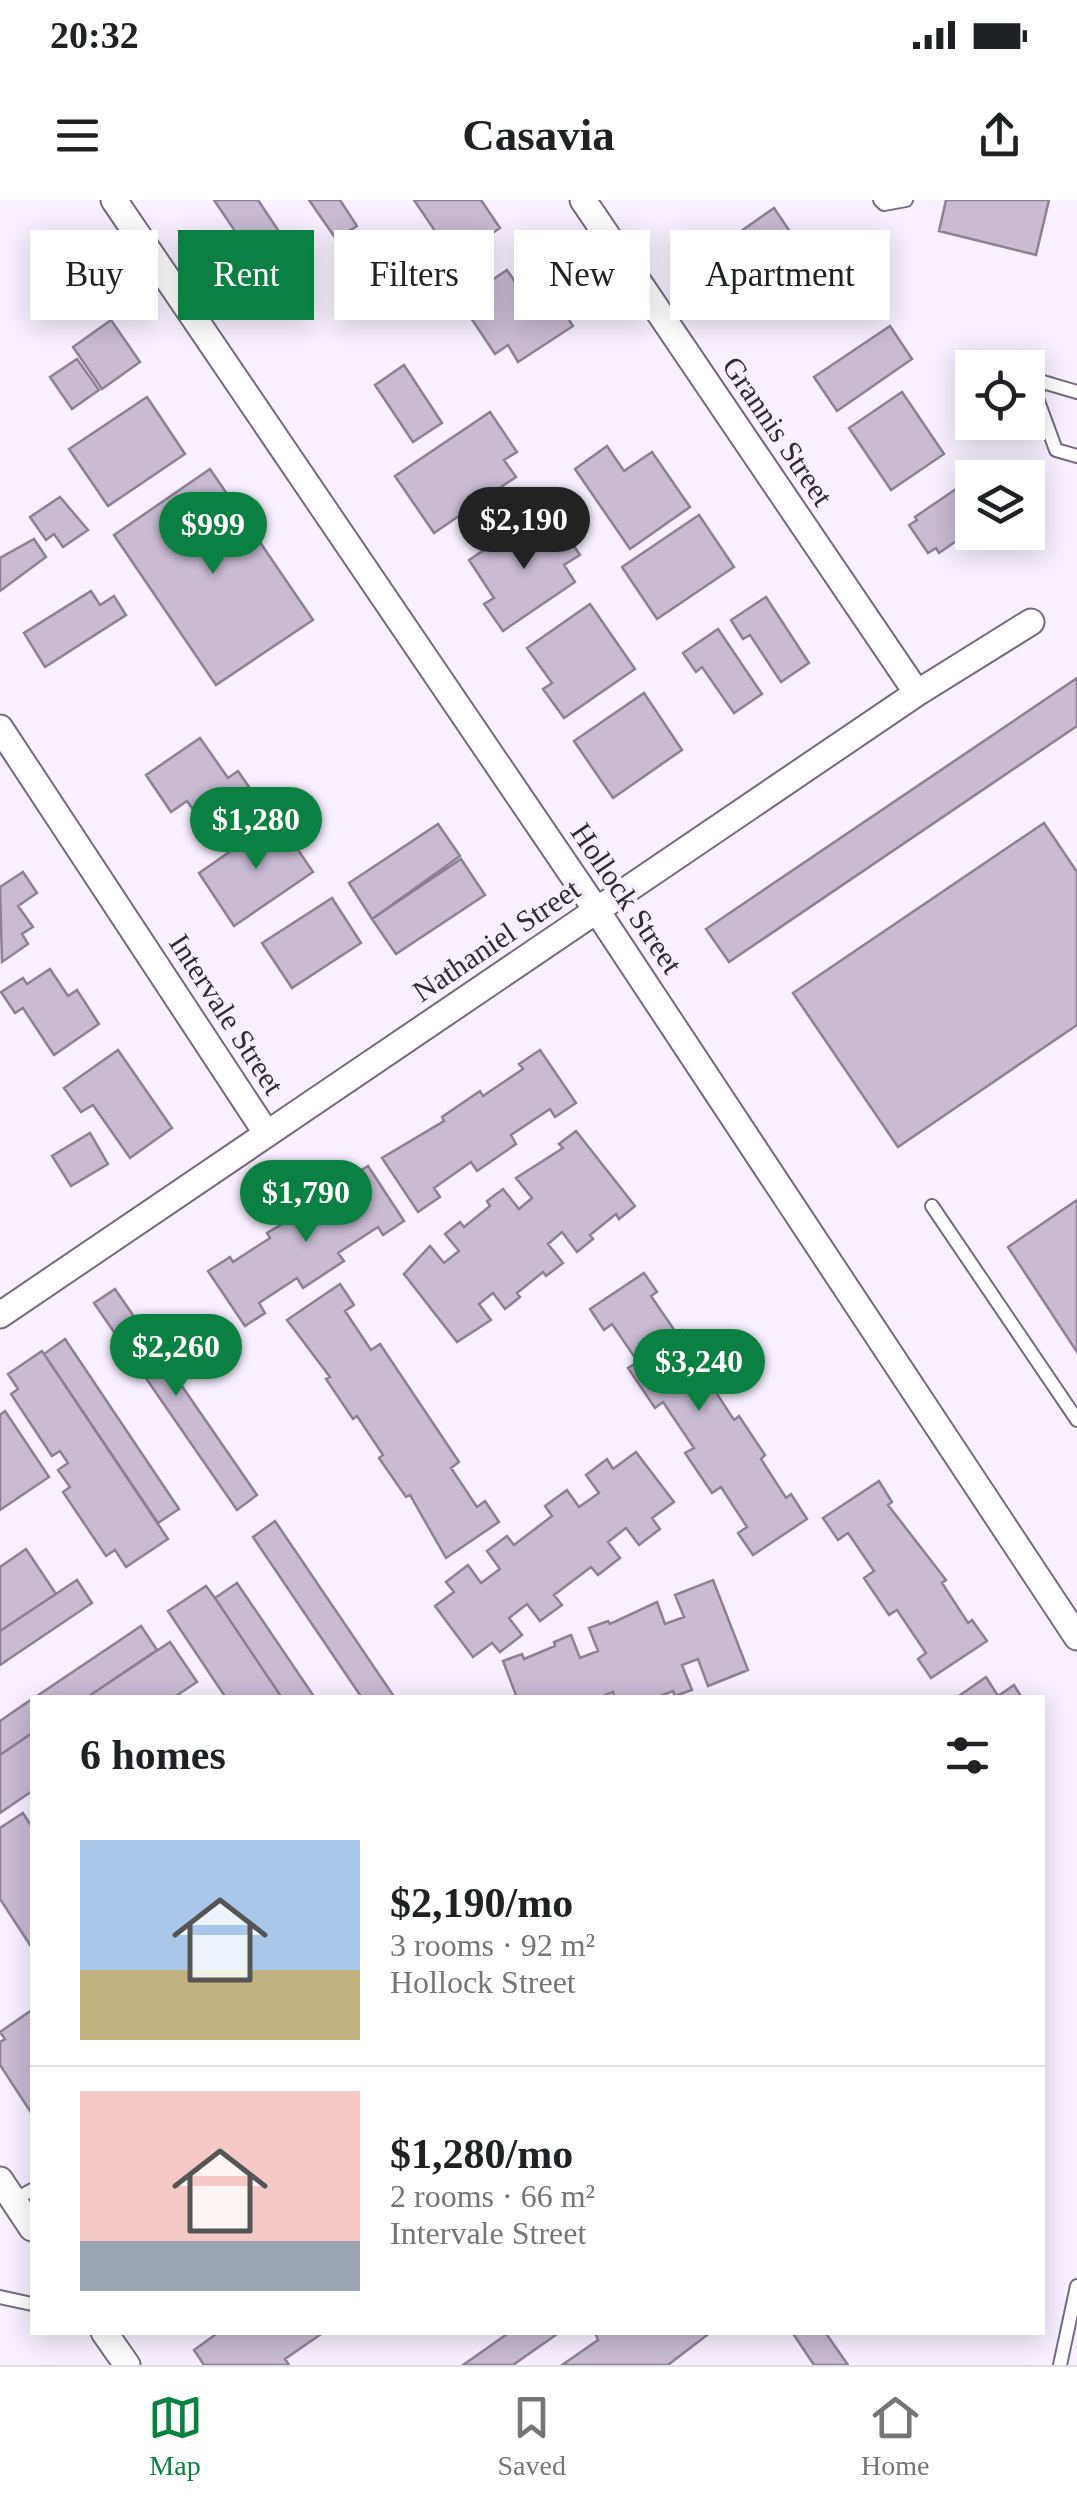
<!DOCTYPE html>
<html lang="en">
<head>
<meta charset="utf-8">
<style>
  :root { --surface:#fff; --page:#f6f6f6; --text:#202124; --muted:#757577; --line:#e0e0e0; --accent:#0b8043 }
  body { margin:0; font-family:Georgia,serif; background:var(--page); color:var(--text); height:100vh; display:flex; flex-direction:column; font-size:38px; white-space:nowrap }
  * { box-sizing:border-box; margin:0 }
  p { font-size:32px; color:var(--muted) }
  .icon { flex:none; width:55px; height:55px; fill:none; stroke:currentColor; stroke-width:2; stroke-linecap:round; stroke-linejoin:round }
  .map { position:relative; flex:1; overflow:hidden }
  .sheet { position:absolute; left:30px; top:1495px; width:1015px; height:640px; display:flex; flex-direction:column; background:var(--surface); border-radius:0px; box-shadow:0 5px 25px #0003 }
  .sheet>* { flex:none }
  .banner { position:absolute; left:30px; top:30px; width:1018px; height:90px; display:flex; gap:20px }
  .controls { position:absolute; left:955px; top:150px; display:grid; gap:20px }
  .controls a { display:grid; place-items:center; width:90px; height:90px; border-radius:0px; background:var(--surface); box-shadow:0 5px 25px #0003; font-size:50px }
  .price { position:absolute; translate:-50% -85px; padding:0 22px; border-radius:35px; background:var(--accent); color:#fff; font-size:32px; line-height:65px; filter:drop-shadow(0 2px 5px #0008) }
  .price::after { content:''; position:absolute; left:50%; top:60px; width:30px; height:22px; margin-left:-15px; background:inherit; clip-path:polygon(0 0,100% 0,50% 100%) }
  .price.active { background:#222; color:#fff }
  ul { padding:0; list-style:none }
  li { display:flex; align-items:center; gap:30px; height:250px; padding:0 50px }
  li+li { border-top:2px solid var(--line) }
  li span { display:grid; place-items:center; flex:none; width:280px; height:200px; border-radius:0px; color:#555 }
  li>.icon { margin-inline-start:auto }
  span .icon { width:120px; height:120px; fill:#fffc; stroke-width:1 }
  li b { font-size:42px }
  h2 { display:flex; justify-content:space-between; align-items:center; height:120px; padding:0 50px; font-size:42px }
  .chip { padding:0 35px; border-radius:0px; background:var(--surface); box-shadow:0 5px 25px #0003; font-size:35px; line-height:90px }
  .chip.active { background:var(--accent); color:#fff }
  .status { display:flex; justify-content:space-between; align-items:center; height:70px; padding:0 50px; background:var(--surface); direction:ltr }
  .status svg { height:28px; fill:currentColor }
  header { display:flex; justify-content:space-between; align-items:center; height:130px; padding:0 50px; background:var(--surface); font-size:45px; font-weight:800 }
  .menu { display:flex; justify-content:space-around; align-items:center; height:140px; border-top:2px solid var(--line); background:var(--surface); font-size:28px; color:var(--muted) }
  .menu a { display:grid; justify-items:center; gap:5px }
  .menu .active { color:var(--accent) }
  .map>svg:first-child { display:block }
  .building { fill:#c8bbd2; stroke:#8d8096; stroke-width:2.5 }
  .lines { fill:none; stroke-linecap:round; stroke-linejoin:round }
  .lane-casing { stroke:#766a7f; stroke-width:16 }
  .street-casing { stroke:#766a7f; stroke-width:29 }
  .lane { stroke:#fff; stroke-width:12 }
  .street { stroke:#fff; stroke-width:25 }
  .labels { text-anchor:middle; dominant-baseline:central; stroke-width:9; stroke-linejoin:round; paint-order:stroke }
  .street-label { font-size:30px; fill:#2f2a33; stroke:#f8f0fe }
</style>
</head>
<body>
<div class="status"><b>20:32</b><svg viewBox="0 0 49 12"><path d="M0 12V9h3v3zM5 12V6h3v6zM10 12V3h3v9zM15 12V0h3v12zM26 1h20v11H26zM47 4h2v5h-2z"/></svg></div>
<header><svg class="icon" aria-label="menu" viewBox="0 0 24 24"><path d="M4 6h16M4 12h16M4 18h16"/></svg>Casavia<svg class="icon" aria-label="share" viewBox="0 0 24 24"><path d="M12 15V3M7 8l5-5 5 5M5 13v7h14v-7"/></svg></header>
<div class="map">
<svg width="1077" height="2165" viewBox="0 0 1077 2165">
  <rect width="100%" height="100%" fill="#f8f0fe"/>
  <path class="building" d="M 214,0 L 258,0 L 298,60 L 268,80 Z
    M 309,0 L 340,0 L 357,26 L 336,39 Z
    M 414,0 L 481,0 L 500,28 L 454,59 Z
    M 946,0 L 1049,0 L 1036,55 L 939,31 Z
    M 774,8 L 818,73 L 778,101 L 734,36 Z
    M 507,70 L 530,104 L 550,91 L 573,126 L 518,162 L 508,145 L 495,154 L 471,118 L 482,110 L 471,94 Z
    M 111,120 L 140,162 L 102,189 L 73,147 Z
    M 890,126 L 912,159 L 837,211 L 814,177 Z
    M 77,159 L 99,190 L 72,209 L 50,177 Z
    M 404,165 L 442,223 L 413,242 L 375,185 Z
    M 902,192 L 944,254 L 891,290 L 849,228 Z
    M 147,197 L 185,254 L 108,306 L 69,249 Z
    M 490,212 L 517,252 L 504,260 L 516,277 L 434,333 L 395,276 Z
    M 607,246 L 624,271 L 652,252 L 690,307 L 630,349 L 575,269 Z
    M 210,269 L 313,420 L 216,485 L 114,335 Z
    M 972,278 L 972,330 L 939,353 L 936,348 L 928,353 L 909,325 L 917,320 L 915,317 Z
    M 60,297 L 88,330 L 63,347 L 54,334 L 46,340 L 30,317 Z
    M 699,315 L 734,367 L 657,419 L 622,367 Z
    M 531,318 L 547,340 L 563,330 L 580,355 L 564,365 L 575,382 L 503,431 L 484,404 L 494,398 L 469,360 Z
    M 34,339 L 46,357 L 0,391 L 0,358 Z
    M 91,391 L 100,405 L 114,396 L 126,415 L 45,467 L 24,433 Z
    M 766,397 L 809,463 L 781,482 L 750,435 L 743,439 L 731,420 Z
    M 590,404 L 635,469 L 564,518 L 543,489 L 552,483 L 527,448 Z
    M 718,429 L 762,494 L 734,513 L 702,467 L 696,472 L 683,453 Z
    M 1077,478 L 1077,526 L 729,762 L 706,729 Z
    M 644,493 L 682,550 L 613,598 L 574,541 Z
    M 200,538 L 228,578 L 238,571 L 256,597 L 207,630 L 187,601 L 171,612 L 146,575 Z
    M 277,619 L 313,672 L 234,726 L 199,673 Z
    M 1044,623 L 1077,672 L 1077,825 L 898,947 L 793,793 Z
    M 438,624 L 460,656 L 372,719 L 349,683 Z
    M 461,659 L 485,695 L 396,754 L 372,719 Z
    M 23,672 L 37,693 L 18,706 L 33,727 L 22,734 L 28,744 L 2,762 L 0,687 Z
    M 332,698 L 361,743 L 292,788 L 262,743 Z
    M 50,769 L 68,796 L 77,790 L 99,824 L 54,855 L 23,808 L 15,813 L 1,792 L 23,778 L 27,784 Z
    M 118,850 L 172,928 L 130,958 L 93,905 L 81,912 L 64,888 Z
    M 540,850 L 576,903 L 555,917 L 550,909 L 511,935 L 516,944 L 477,971 L 471,962 L 434,988 L 440,997 L 418,1012 L 382,958 L 444,921 L 442,917 L 480,891 L 483,896 L 523,869 L 519,864 Z
    M 576,931 L 635,1006 L 619,1019 L 616,1014 L 590,1035 L 593,1039 L 577,1052 L 562,1032 L 548,1044 L 563,1063 L 546,1076 L 543,1072 L 517,1093 L 520,1097 L 505,1109 L 493,1093 L 479,1104 L 491,1120 L 457,1142 L 404,1074 L 430,1046 L 444,1063 L 459,1051 L 445,1034 L 460,1022 L 464,1027 L 490,1006 L 487,1001 L 503,989 L 519,1009 L 532,998 L 516,978 L 563,948 L 559,944 Z
    M 90,933 L 108,964 L 71,986 L 52,956 Z
    M 368,966 L 404,1021 L 383,1035 L 378,1027 L 338,1053 L 344,1061 L 303,1088 L 297,1078 L 259,1103 L 265,1113 L 245,1126 L 208,1071 L 230,1057 L 233,1062 L 270,1038 L 267,1033 L 347,986 L 344,981 Z
    M 1077,1000 L 1077,1152 L 1008,1047 Z
    M 644,1073 L 657,1092 L 651,1096 L 677,1134 L 682,1130 L 709,1171 L 704,1174 L 734,1220 L 739,1216 L 765,1255 L 761,1259 L 786,1298 L 791,1294 L 807,1319 L 753,1355 L 738,1333 L 747,1327 L 721,1287 L 712,1293 L 685,1253 L 694,1248 L 663,1202 L 655,1208 L 628,1168 L 638,1162 L 612,1124 L 604,1130 L 590,1109 Z
    M 340,1084 L 354,1105 L 345,1111 L 371,1150 L 380,1144 L 459,1262 L 451,1268 L 477,1307 L 485,1301 L 499,1322 L 446,1358 L 410,1295 L 406,1297 L 379,1258 L 383,1255 L 357,1216 L 353,1219 L 326,1179 L 330,1177 L 287,1120 Z
    M 115,1089 L 257,1295 L 237,1310 L 94,1103 Z
    M 65,1139 L 179,1309 L 158,1323 L 44,1154 Z
    M 42,1151 L 168,1339 L 126,1367 L 115,1350 L 106,1356 L 63,1292 L 70,1287 L 58,1270 L 68,1263 L 60,1251 L 52,1256 L 11,1194 L 18,1189 L 8,1174 Z
    M 5,1211 L 49,1277 L 0,1310 L 0,1215 Z
    M 636,1252 L 674,1302 L 652,1318 L 660,1329 L 639,1345 L 626,1328 L 608,1342 L 620,1358 L 598,1375 L 591,1367 L 554,1395 L 562,1405 L 540,1421 L 527,1404 L 509,1418 L 522,1435 L 500,1452 L 492,1443 L 473,1457 L 435,1406 L 454,1392 L 446,1382 L 468,1365 L 481,1383 L 500,1369 L 487,1351 L 507,1336 L 514,1345 L 552,1316 L 545,1306 L 567,1290 L 579,1307 L 599,1293 L 586,1275 L 607,1259 L 613,1269 Z
    M 879,1281 L 892,1302 L 888,1305 L 946,1380 L 942,1383 L 968,1423 L 972,1420 L 987,1441 L 931,1478 L 918,1459 L 926,1453 L 897,1410 L 889,1415 L 864,1378 L 874,1371 L 848,1333 L 838,1340 L 823,1318 Z
    M 275,1321 L 395,1498 L 362,1498 L 253,1337 Z
    M 26,1349 L 56,1394 L 0,1431 L 0,1367 Z
    M 77,1380 L 92,1403 L 0,1465 L 0,1431 Z
    M 713,1380 L 748,1470 L 708,1486 L 698,1459 L 682,1465 L 692,1490 L 675,1496 L 673,1491 L 655,1498 L 615,1498 L 613,1492 L 598,1498 L 517,1498 L 503,1461 L 522,1454 L 524,1459 L 555,1446 L 554,1442 L 571,1435 L 580,1458 L 598,1451 L 589,1428 L 608,1421 L 610,1424 L 657,1402 L 665,1424 L 684,1417 L 675,1395 Z
    M 237,1383 L 315,1498 L 282,1498 L 215,1398 Z
    M 206,1386 L 215,1398 L 282,1498 L 226,1498 L 168,1411 Z
    M 141,1426 L 157,1450 L 86,1498 L 34,1498 Z
    M 170,1442 L 197,1482 L 173,1498 L 86,1498 Z
    M 986,1477 L 998,1496 L 1014,1485 L 1022,1498 L 956,1498 Z
    M 32,1499 L 32,1533 L 0,1555 L 0,1521 Z
    M 32,1533 L 32,1591 L 0,1613 L 0,1555 Z
    M 23,1613 L 32,1627 L 32,1748 L 0,1699 L 0,1628 Z
    M 32,1810 L 32,1914 L 0,1865 L 0,1842 L 5,1839 L 0,1832 Z
    M 219,2132 L 324,2132 L 285,2159 L 289,2165 L 204,2165 L 194,2150 Z
    M 510,2132 L 560,2132 L 513,2165 L 463,2165 Z
    M 711,2132 L 668,2165 L 562,2165 L 598,2140 L 595,2132 Z
    M 792,2132 L 825,2132 L 848,2165 L 814,2165 Z"/>
  <g class="lines">
    <defs>
      <path id="lane" d="M 880,0 L 884,4 L 906,0
        M 1077,192 L 1043,182 L 1035,193 L 1056,250 L 1077,256
        M 932,1006 L 1077,1220
        M 14,2000 L 32,1990
        M 0,2097 L 32,2104
        M 1060,2165 L 1077,2086"/>
      <path id="street" d="M 114,0 L 597,711 L 1077,1437
        M 583,0 L 917,493
        M 0,528 L 267,934
        M 0,1115 L 917,493 L 1031,422
        M 0,1980 L 32,2028
        M 104,2132 L 127,2165"/>
    </defs>
    <use href="#lane" class="lane-casing"/>
    <use href="#street" class="street-casing"/>
    <use href="#lane" class="lane"/>
    <use href="#street" class="street"/>
  </g>
  <g class="labels">
    <g class="street-label">
      <text transform="translate(778 231) rotate(56)">Grannis Street</text>
      <text transform="translate(627 698) rotate(56)">Hollock Street</text>
      <text transform="translate(496 740) rotate(-34)">Nathaniel Street</text>
      <text transform="translate(227 814) rotate(57)">Intervale Street</text>
    </g>
  </g>
</svg>
<div class="controls">
<a><svg class="icon" aria-label="locate" viewBox="0 0 24 24"><circle cx="12" cy="12" r="6"/><path d="M12 2v4M12 18v4M2 12h4M18 12h4"/></svg></a>
<a><svg class="icon" aria-label="layers" viewBox="0 0 24 24"><path d="M12 4l9 5-9 5-9-5zM3 14l9 5 9-5"/></svg></a>
</div>
<b class="price active" style="left:524px;top:372px">$2,190</b>
<b class="price" style="left:213px;top:377px">$999</b>
<b class="price" style="left:256px;top:672px">$1,280</b>
<b class="price" style="left:306px;top:1045px">$1,790</b>
<b class="price" style="left:176px;top:1199px">$2,260</b>
<b class="price" style="left:699px;top:1214px">$3,240</b>
<div class="banner">
<a class="chip">Buy</a>
<a class="chip active">Rent</a>
<a class="chip">Filters</a>
<a class="chip">New</a>
<a class="chip">Apartment</a>
</div>
<section class="sheet">
<h2>6 homes<svg class="icon" aria-label="filters" viewBox="0 0 24 24"><path d="M4 7h16M4 17h16"/><circle cx="9" cy="7" r="2"/><circle cx="15" cy="17" r="2"/></svg></h2>
<ul>
<li><span style="background:linear-gradient(#a9c7e8 65%,#c2b280 0)"><svg class="icon" aria-label="home" viewBox="0 0 24 24"><path d="M3 11l9-7 9 7M6 9v11h12V9"/></svg></span><div><b>$2,190/mo</b><p>3 rooms · 92 m²</p><p>Hollock Street</p></div></li>
<li><span style="background:linear-gradient(#f6c9c9 75%,#9aa5b1 0)"><svg class="icon" aria-label="home" viewBox="0 0 24 24"><path d="M3 11l9-7 9 7M6 9v11h12V9"/></svg></span><div><b>$1,280/mo</b><p>2 rooms · 66 m²</p><p>Intervale Street</p></div></li>
</ul>
</section>
</div>
<nav class="menu">
<a class="active"><svg class="icon" aria-label="map" viewBox="0 0 24 24"><path d="M3 6l6-2 6 2 6-2v14l-6 2-6-2-6 2zM9 4v14M15 6v14"/></svg>Map</a>
<a><svg class="icon" aria-label="saved" viewBox="0 0 24 24"><path d="M7 4h10v16l-5-4-5 4z"/></svg>Saved</a>
<a><svg class="icon" aria-label="home" viewBox="0 0 24 24"><path d="M3 11l9-7 9 7M6 9v11h12V9"/></svg>Home</a>
</nav>
</body>
</html>
